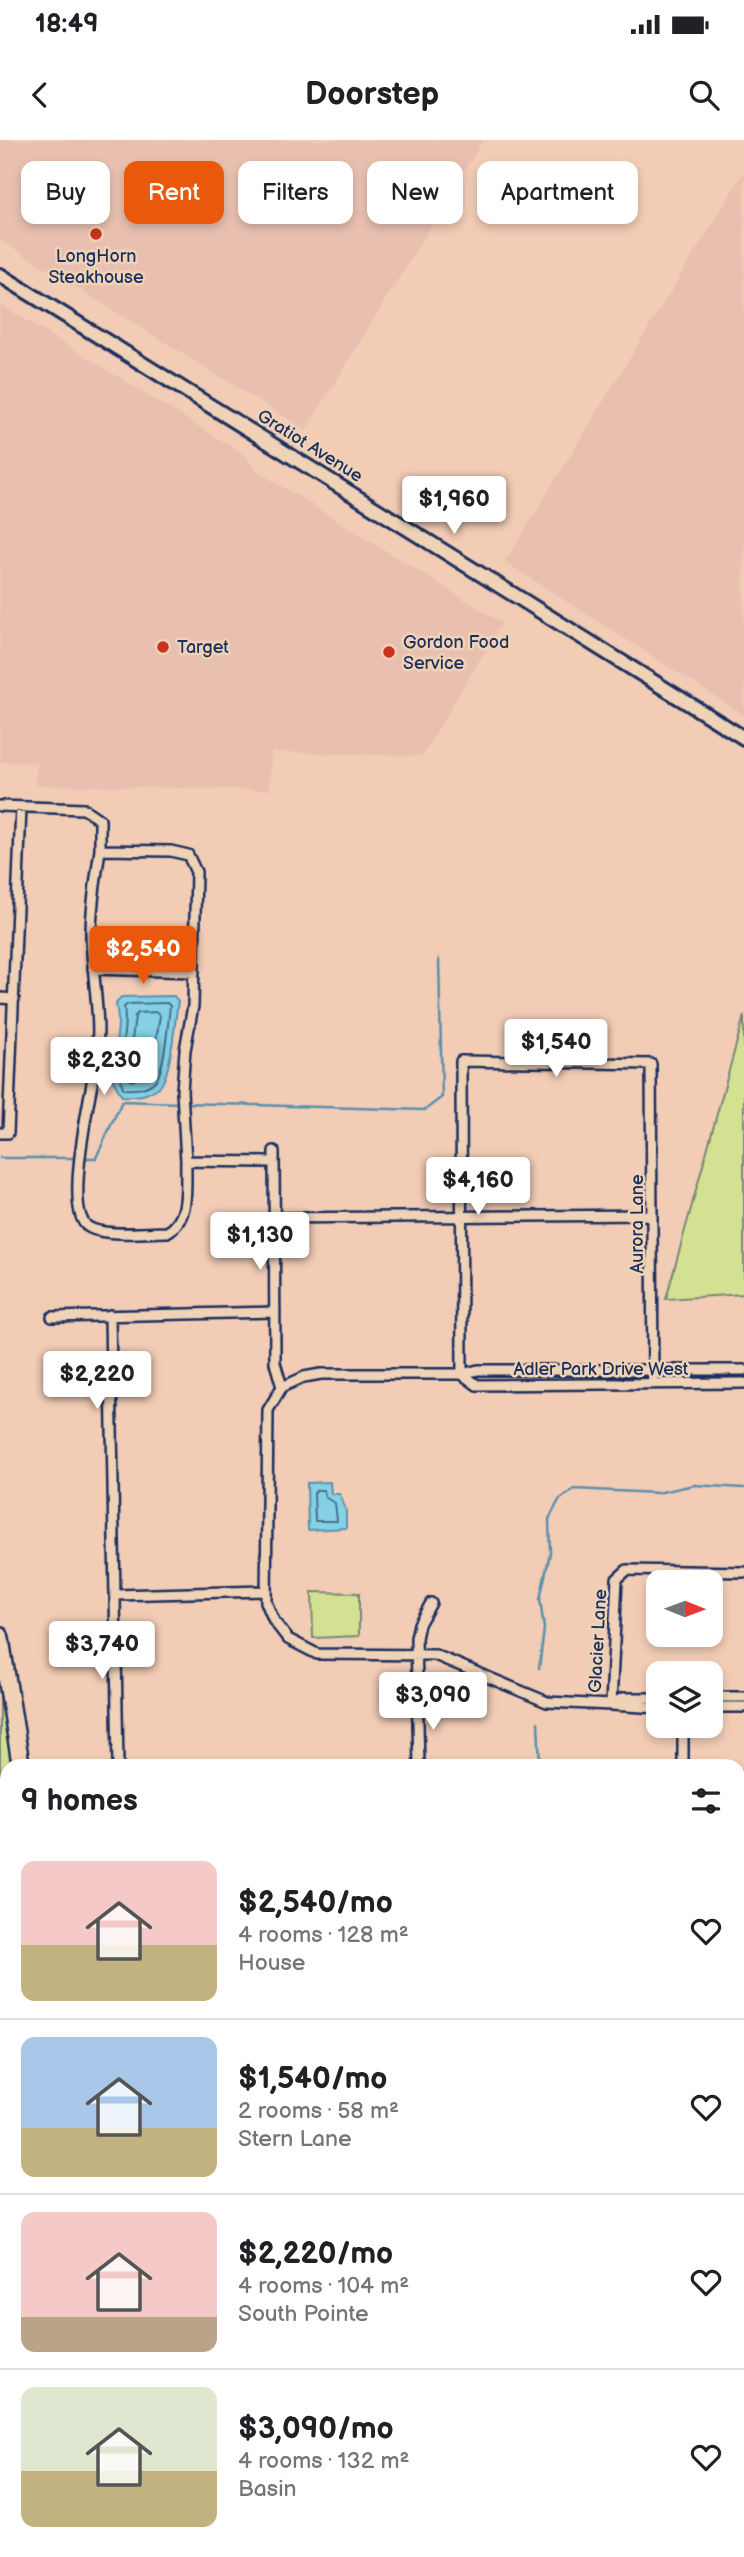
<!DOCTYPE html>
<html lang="en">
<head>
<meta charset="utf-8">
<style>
  :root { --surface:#fff; --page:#f6f6f6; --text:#202124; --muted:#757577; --line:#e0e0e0; --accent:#ea580c }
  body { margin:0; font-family:"Balsamiq Sans",sans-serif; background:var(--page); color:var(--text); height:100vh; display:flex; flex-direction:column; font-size:26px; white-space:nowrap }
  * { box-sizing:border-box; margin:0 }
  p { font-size:23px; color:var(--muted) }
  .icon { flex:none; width:38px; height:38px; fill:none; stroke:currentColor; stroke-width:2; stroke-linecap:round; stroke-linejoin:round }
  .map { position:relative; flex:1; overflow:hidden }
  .panel { position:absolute; left:0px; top:1619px; width:746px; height:800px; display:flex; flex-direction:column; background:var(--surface); border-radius:21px 21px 0 0; box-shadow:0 4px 10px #0003 }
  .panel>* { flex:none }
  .guide { position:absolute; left:21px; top:21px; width:704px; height:63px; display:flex; gap:14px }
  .needle { width:46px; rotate:91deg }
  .controls { position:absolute; left:646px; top:1430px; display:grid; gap:14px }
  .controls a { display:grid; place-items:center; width:77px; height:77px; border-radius:14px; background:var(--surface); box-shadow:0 4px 10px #0003; font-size:35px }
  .price { position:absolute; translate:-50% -60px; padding:0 16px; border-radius:7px; background:#fff; color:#222; font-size:23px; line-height:46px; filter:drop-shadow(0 2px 4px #0008) }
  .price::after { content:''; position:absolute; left:50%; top:42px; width:21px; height:16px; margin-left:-10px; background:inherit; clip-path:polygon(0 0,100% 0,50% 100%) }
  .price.current { background:var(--accent); color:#fff }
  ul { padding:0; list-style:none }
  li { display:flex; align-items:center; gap:21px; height:175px; padding:0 21px }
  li+li { border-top:2px solid var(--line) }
  li span { display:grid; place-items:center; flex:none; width:196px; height:140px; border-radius:14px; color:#555 }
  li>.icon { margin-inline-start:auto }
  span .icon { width:84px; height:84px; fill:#fffc; stroke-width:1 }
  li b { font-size:30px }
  h2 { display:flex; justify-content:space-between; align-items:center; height:84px; padding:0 21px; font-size:30px }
  .chip { padding:0 24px; border-radius:14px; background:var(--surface); box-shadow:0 4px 10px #0003; font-size:24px; line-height:63px }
  .chip.current { background:var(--accent); color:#fff }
  .status { display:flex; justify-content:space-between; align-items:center; height:49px; padding:0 35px; background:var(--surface); direction:ltr }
  .status svg { height:19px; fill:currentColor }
  header { display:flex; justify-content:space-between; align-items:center; height:91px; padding:0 21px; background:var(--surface); font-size:32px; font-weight:700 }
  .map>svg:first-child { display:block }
  .built { fill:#e9c0b0 }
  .green { fill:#d4e092; stroke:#788878; stroke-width:2 }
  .water { fill:#84d1e3; stroke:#5a90ae; stroke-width:2 }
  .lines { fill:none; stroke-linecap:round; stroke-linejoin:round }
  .shore { stroke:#457093; stroke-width:2 }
  .stream { stroke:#5a90ae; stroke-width:2.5 }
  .minor-casing { stroke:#1b2f5e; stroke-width:14 }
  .secondary-casing { stroke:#1b2f5e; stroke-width:18 }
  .motorway-casing { stroke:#1b2f5e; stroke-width:21 }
  .minor { stroke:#f0d3b6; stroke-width:9 }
  .secondary { stroke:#f0d3b6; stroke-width:12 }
  .motorway { stroke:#f0d3b6; stroke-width:16 }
  .poi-dot { fill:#c8321e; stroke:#f0d3b6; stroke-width:2.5 }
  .labels { text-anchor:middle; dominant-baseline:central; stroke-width:5; stroke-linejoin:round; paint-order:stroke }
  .poi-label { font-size:18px; fill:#1b2f5e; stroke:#f0d3b6; text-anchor:start }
  .street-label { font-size:18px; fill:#1b2f5e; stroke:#f0d3b6 }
</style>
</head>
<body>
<div class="status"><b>18:49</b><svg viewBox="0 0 49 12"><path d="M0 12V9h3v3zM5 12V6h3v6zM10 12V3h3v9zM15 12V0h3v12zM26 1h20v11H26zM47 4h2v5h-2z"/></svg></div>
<header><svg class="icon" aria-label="back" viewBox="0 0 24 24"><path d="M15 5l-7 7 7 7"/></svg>Doorstep<svg class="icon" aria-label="search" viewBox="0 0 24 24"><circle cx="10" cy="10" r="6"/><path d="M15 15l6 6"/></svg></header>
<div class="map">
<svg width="744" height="2417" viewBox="0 0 744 2417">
  <rect width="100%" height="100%" fill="#f2ccb5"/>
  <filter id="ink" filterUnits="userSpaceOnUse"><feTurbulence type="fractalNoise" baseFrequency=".0143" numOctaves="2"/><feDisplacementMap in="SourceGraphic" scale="14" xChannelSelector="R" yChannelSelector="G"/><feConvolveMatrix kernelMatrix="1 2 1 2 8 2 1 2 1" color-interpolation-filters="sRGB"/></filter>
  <g filter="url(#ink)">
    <path class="built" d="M 0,0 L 483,0 L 306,290 L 0,100 Z
      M 744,32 L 744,575 L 505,422 Z
      M 0,164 L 245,315 L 256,330 L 502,483 L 422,616 L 271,612 L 270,650 L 35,645 L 37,623 L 0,622 Z"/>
    <path class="green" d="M 744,876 L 744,1154 L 666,1159 Z
      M 312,1452 L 359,1453 L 359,1496 L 313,1498 Z
      M 0,1541 L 15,1626 L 7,1626 L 7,1682 L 0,1674 Z"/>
    <path class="water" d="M 174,856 L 178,861 C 175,879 171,937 159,947 C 147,956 135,957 122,956 L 112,939 C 112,913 122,890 116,864 L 121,857 Z
      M 330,1342 L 331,1354 L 340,1354 L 346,1371 L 346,1388 L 308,1390 L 307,1343 Z
      M 0,2037 L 7,2037 L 7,2063 L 0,2064 Z"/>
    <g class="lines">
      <path class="shore" d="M 128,864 L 167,863 L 170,866 C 168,882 165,928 156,940 C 148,949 135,950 124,949 C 113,931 129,893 124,867 Z
        M 138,873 L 157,872 L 160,876 L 151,929 L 147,935 L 131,941 C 126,935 134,888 135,876 Z
        M 317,1350 L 323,1350 L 326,1358 L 335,1363 L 337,1381 L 315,1381 L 314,1353 Z"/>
      <path class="stream" d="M 185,963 L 425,970 L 442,957 L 439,819
        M 0,1018 L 76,1018
        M 83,1018 L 96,1018 L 122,961 L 179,963
        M 539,1528 L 544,1489 L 540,1459 L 550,1413 L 549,1379 L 559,1360 L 574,1349 L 657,1353 L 694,1345 L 744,1348
        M 538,1582 L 540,1626
        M 738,1972 L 744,1972"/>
      <defs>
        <path id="minor" d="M 0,666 L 84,669 L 100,680 L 100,710 L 171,711 L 188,715 L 196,732 L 193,866 L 185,910 L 182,951 L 186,1021 L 274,1022
          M 100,710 C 96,738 91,766 91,794 C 92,838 103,884 95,927 C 90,957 66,1062 85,1084 C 96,1098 149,1092 167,1092 C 191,1079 185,1046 186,1021
          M 93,829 L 194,832
          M 0,858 L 14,859
          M 0,993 L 8,993 L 21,667
          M 274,1011 L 275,1223 L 282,1247
          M 274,1078 L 652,1075
          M 110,1175 L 118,1626
          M 52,1177 L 275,1172
          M 744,1230 L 478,1230 L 462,1234 L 477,1245 L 744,1243
          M 653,1244 L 651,924 L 461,921 L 462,1234 L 321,1234 L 304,1237 L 282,1247 L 268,1270 L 266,1462 L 274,1481 L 288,1499 L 317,1514 L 435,1515 L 547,1562 L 611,1565 L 617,1439 L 627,1430 L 744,1432
          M 116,1455 L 266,1451
          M 710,1557 L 744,1557
          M 658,1558 L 623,1558 L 611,1565 L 658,1568
          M 710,1567 L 744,1567
          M 683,1586 L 683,1626
          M 419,1626 L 416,1498 L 419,1484 L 431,1463
          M 738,1637 L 744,1637"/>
        <path id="secondary" d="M 0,135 L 744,598"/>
        <path id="motorway" d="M 0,1496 L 21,1626
          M 0,1690 L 7,1698
          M 0,1749 L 7,1758
          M 0,1785 L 7,1790
          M 539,2412 L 544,2417
          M 588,2412 L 593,2417"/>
      </defs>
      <use href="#minor" class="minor-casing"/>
      <use href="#secondary" class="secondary-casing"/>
      <use href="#motorway" class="motorway-casing"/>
      <use href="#minor" class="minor"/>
      <use href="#secondary" class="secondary"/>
      <use href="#motorway" class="motorway"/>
    </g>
  </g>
  <g class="poi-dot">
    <circle cx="96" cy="94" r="7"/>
    <circle cx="163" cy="507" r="7"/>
    <circle cx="389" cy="512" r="7"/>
  </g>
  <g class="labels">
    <g class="poi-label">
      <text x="96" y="116" text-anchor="middle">LongHorn<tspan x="96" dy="21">Steakhouse</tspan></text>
      <text x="403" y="502">Gordon Food<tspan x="403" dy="21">Service</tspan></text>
      <text x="177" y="507">Target</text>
    </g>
    <g class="street-label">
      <text transform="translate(310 306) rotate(32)">Gratiot Avenue</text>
      <text transform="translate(637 1084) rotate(-90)">Aurora Lane</text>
      <text x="601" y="1229">Adler Park Drive West</text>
      <text transform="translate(598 1501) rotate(-87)">Glacier Lane</text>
    </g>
  </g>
</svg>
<div class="controls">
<a><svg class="needle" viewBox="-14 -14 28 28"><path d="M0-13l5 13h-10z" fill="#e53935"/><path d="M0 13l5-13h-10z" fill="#757577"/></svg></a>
<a><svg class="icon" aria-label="layers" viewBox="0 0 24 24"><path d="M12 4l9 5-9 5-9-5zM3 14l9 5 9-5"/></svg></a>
</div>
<b class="price" style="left:454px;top:396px">$1,960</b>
<b class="price current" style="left:143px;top:846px">$2,540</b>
<b class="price" style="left:556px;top:939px">$1,540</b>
<b class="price" style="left:104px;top:957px">$2,230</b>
<b class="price" style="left:478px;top:1077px">$4,160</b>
<b class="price" style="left:260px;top:1132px">$1,130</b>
<b class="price" style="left:97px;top:1271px">$2,220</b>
<b class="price" style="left:102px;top:1541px">$3,740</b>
<b class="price" style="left:433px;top:1592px">$3,090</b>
<div class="guide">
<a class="chip">Buy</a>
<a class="chip current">Rent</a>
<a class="chip">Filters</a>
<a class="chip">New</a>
<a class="chip">Apartment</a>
</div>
<section class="panel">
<h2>9 homes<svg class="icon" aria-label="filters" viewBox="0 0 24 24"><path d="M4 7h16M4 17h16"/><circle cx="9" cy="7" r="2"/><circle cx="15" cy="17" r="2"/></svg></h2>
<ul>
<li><span style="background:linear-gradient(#f6c9c9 60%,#c2b280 0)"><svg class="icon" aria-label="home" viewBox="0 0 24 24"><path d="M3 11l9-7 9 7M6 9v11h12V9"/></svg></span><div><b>$2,540/mo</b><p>4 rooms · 128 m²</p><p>House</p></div><svg class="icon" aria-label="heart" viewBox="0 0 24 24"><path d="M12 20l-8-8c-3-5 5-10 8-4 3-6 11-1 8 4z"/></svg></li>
<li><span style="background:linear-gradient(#a9c7e8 65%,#c2b280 0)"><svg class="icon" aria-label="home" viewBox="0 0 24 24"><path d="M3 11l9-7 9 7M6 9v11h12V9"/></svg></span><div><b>$1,540/mo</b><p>2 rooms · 58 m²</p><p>Stern Lane</p></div><svg class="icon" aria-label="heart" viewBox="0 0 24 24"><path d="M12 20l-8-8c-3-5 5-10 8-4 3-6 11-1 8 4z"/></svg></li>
<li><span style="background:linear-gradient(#f6c9c9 75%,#b9a48a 0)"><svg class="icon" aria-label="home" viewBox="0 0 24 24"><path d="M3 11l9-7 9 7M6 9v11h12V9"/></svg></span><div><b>$2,220/mo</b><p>4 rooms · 104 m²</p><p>South Pointe</p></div><svg class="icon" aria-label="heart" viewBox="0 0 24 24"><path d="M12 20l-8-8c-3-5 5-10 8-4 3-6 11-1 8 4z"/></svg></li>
<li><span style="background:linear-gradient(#dfe7d0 60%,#c2b280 0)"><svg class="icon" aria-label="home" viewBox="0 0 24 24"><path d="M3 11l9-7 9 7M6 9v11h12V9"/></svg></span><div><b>$3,090/mo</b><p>4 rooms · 132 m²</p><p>Basin</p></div><svg class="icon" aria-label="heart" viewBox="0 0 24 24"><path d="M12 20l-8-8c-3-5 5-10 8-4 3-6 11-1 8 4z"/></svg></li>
</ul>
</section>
</div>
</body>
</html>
